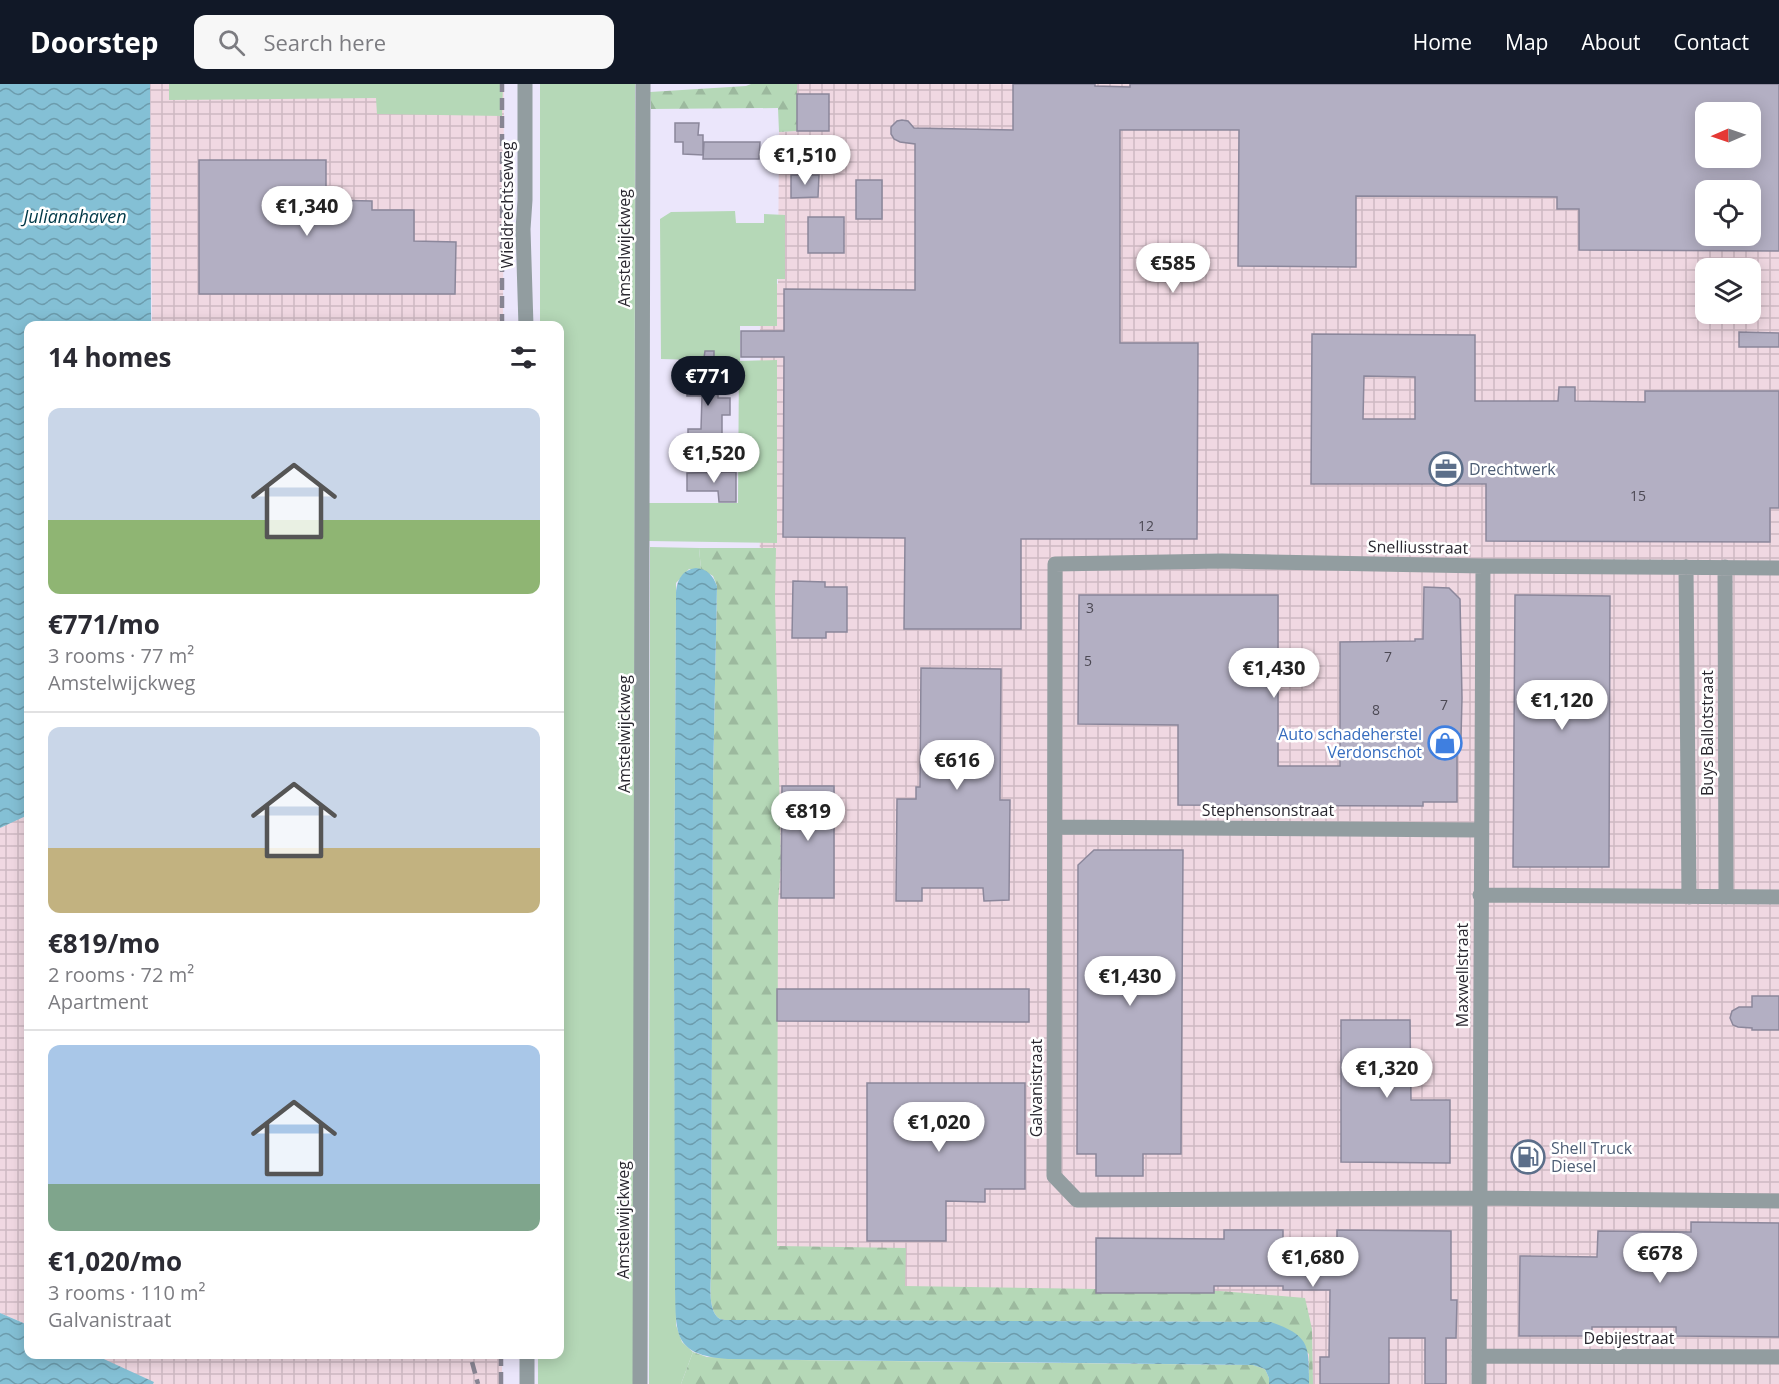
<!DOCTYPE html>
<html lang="en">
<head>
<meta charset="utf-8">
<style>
  :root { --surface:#fff; --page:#f7f7f7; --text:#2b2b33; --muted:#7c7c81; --line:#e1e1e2; --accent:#111827 }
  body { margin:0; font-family:"Open Sans",sans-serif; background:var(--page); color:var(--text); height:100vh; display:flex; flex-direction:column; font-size:22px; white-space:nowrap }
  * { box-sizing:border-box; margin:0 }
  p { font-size:20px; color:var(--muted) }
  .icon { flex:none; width:33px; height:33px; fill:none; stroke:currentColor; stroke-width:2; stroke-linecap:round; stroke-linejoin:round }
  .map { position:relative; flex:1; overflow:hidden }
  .details { position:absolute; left:24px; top:237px; width:540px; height:1038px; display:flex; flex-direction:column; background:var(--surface); border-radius:12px; box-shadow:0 3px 15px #0003 }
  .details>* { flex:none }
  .needle { width:39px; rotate:268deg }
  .buttons { position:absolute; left:1695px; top:18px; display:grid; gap:12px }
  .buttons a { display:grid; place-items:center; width:66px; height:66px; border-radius:12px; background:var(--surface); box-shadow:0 3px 15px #0003; font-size:30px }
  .price { position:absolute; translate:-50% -51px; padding:0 14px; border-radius:21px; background:#fff; color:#222; font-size:20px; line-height:39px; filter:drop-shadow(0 2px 3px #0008) }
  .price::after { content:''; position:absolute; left:50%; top:36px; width:18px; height:14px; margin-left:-9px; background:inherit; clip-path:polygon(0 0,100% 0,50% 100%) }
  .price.active { background:var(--accent); color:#fff }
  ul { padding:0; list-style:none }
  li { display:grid; align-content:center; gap:12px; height:318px; padding:0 24px }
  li+li { border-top:2px solid var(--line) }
  li span { display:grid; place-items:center; height:186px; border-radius:12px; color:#555 }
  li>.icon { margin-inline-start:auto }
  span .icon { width:108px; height:108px; fill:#fffc; stroke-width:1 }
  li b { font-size:26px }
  h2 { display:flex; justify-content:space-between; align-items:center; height:72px; padding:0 24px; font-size:26px }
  header { display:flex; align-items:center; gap:36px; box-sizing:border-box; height:84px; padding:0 30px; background:var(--accent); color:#fff }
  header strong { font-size:28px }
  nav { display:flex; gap:33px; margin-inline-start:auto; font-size:21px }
  .search { width:420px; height:54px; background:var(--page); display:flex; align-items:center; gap:15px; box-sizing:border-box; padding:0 21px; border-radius:12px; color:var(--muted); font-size:22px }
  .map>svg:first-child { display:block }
  .industrial { fill:url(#industrial-grid); fill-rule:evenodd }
  .grass { fill:#b5d8b7 }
  .forest { fill:url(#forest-firs) }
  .water { fill:url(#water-waves) }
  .building { fill:#b3afc3; stroke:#8b879b; stroke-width:1.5; fill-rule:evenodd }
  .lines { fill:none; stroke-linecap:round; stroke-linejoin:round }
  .minor { stroke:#929da0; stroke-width:15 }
  .rail { stroke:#888593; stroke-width:4.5; stroke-dasharray:12 6; stroke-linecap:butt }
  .labels { text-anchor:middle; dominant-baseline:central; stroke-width:5; stroke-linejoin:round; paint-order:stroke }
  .number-label { font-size:14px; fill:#4c4954 }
  .street-label { font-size:16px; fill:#29272f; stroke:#fff }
  .service-label { font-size:16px; fill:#4e5e75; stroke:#fff; text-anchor:start }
  .shop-label { font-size:16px; fill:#366cbe; stroke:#fff; text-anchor:end }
  .water-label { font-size:18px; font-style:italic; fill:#003847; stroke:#fff }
</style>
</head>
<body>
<header>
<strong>Doorstep</strong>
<div class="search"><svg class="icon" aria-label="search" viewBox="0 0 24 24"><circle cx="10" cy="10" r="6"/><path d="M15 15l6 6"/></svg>Search here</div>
<nav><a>Home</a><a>Map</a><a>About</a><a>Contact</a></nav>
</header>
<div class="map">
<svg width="1779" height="1300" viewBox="0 0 1779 1300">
  <defs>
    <pattern id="industrial-grid" width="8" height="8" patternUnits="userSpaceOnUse" patternTransform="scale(1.5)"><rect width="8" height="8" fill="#f0d8e2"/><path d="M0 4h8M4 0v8" fill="none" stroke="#ceb9c2"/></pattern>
    <pattern id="forest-firs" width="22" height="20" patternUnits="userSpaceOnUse" patternTransform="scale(1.5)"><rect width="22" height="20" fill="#b5d8b7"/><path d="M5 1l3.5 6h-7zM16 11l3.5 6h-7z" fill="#9cb99e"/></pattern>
    <pattern id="water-waves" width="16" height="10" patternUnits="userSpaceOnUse" patternTransform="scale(1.5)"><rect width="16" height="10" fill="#84c0d5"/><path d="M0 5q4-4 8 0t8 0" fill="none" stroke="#6c9cad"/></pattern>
  </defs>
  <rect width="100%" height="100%" fill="#ebe6fb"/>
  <path class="industrial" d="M 150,0 L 504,0 L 503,241 L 152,241 Z
    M 797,0 L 1779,0 L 1779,1300 L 1305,1300 L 1303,1225 L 759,1213 L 760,199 L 778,200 L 779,48 L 797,47 ZM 1706,28 L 1750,28 L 1750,74 L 1706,74 ZM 1706,106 L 1750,106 L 1750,152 L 1706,152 ZM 1706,184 L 1750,184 L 1750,230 L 1706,230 Z
    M 28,729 L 28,1241 L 0,1229 L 0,742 Z
    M 93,1271 L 502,1271 L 502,1300 L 153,1300 Z"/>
  <path class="grass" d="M 169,0 L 503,0 L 502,32 L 377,30 L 376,14 L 169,16 Z
    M 540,0 L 635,0 L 634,1300 L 538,1300 L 538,1271 L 560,1270 L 560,242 L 540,241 Z
    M 735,127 L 736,139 L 764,139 L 764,130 L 785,131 L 785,195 L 777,195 L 777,242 L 740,242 L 740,277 L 777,276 L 777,459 L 649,457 L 649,419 L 738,419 L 739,277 L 661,275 L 660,135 L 671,128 Z
    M 650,463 L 699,464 L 701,485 L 689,485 L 676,499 L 676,509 L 674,863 L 676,1241 L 682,1258 L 693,1268 L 681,1300 L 649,1300 Z"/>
  <path class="forest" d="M 751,0 L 797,0 L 797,47 L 779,48 L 778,24 L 651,25 L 650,8 L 746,2 Z
    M 699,464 L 776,464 L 775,513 L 781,780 L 778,820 L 777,1162 L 906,1164 L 905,1202 L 1220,1207 L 1305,1214 L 1312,1245 L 1313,1300 L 1309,1300 L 1309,1270 L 1271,1238 L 731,1236 C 727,1236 723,1236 720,1235 C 707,1228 711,1198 711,1186 L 713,696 L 717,502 L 713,492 L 701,485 Z
    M 693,1268 L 707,1273 L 798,1276 L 1253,1281 L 1265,1285 L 1269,1294 L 1269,1300 L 681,1300 Z"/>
  <path class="water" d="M 0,0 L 150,0 L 151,241 L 28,242 L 28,731 L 0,744 Z
    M 696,484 C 708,485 713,492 717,502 L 713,696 L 711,1186 C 711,1198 707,1228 720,1235 C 723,1236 727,1236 731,1236 L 1271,1238 C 1310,1252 1309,1261 1309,1300 L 1269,1300 L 1269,1294 L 1265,1285 L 1253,1281 L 728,1275 C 673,1271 676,1250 675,1203 L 674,863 L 676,509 C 677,496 682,486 696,484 Z
    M 0,1229 L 28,1241 L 28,1270 L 95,1271 L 154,1298 L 153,1300 L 0,1300 Z"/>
  <path class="building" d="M 1013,0 L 1095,0 L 1095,2 L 1130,3 L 1130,0 L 1779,0 L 1779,167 L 1579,166 L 1579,125 L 1557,125 L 1557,113 L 1356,112 L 1356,183 L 1238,182 L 1239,46 L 1120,46 L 1120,259 L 1198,259 L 1197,455 L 1021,455 L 1021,545 L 904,545 L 905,454 L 783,453 L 784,273 L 741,273 L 741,247 L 784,247 L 784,205 L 915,206 L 915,60 L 900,58 L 894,55 L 891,50 L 891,43 L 897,37 L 902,36 L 908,37 L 914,44 L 1013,46 ZM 1706,28 L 1750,28 L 1750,74 L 1706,74 ZM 1706,106 L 1750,106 L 1750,152 L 1706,152 Z
    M 797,10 L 829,10 L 829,47 L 797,47 Z
    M 675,39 L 699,39 L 698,51 L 703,51 L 703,71 L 683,70 L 683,58 L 675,58 Z
    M 704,58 L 760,58 L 759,75 L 703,75 Z
    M 199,76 L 326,76 L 326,116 L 372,117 L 372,126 L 414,126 L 414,157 L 456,158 L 455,210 L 199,210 Z
    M 791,91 L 819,91 L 818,113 L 791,114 Z
    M 856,96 L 882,96 L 882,135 L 856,135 Z
    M 808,133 L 844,133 L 844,169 L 808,169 Z
    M 1739,248 L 1779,249 L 1779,263 L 1739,263 Z
    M 1312,250 L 1475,251 L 1475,317 L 1558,317 L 1559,303 L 1575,303 L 1575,317 L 1645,318 L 1645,307 L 1779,307 L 1779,424 L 1770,424 L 1770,458 L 1486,457 L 1486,400 L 1311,400 ZM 1364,292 L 1415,293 L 1415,335 L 1363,335 Z
    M 705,267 L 714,267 L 714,305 L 718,305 L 718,314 L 730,314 L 730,331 L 722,331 L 722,364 L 688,363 L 688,345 L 701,345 L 702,312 L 687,312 L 688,293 L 701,294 Z
    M 736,388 L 736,418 L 719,418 L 718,407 L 687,407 L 687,389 Z
    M 793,497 L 825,498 L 825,503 L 847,503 L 847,548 L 826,548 L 826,554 L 792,554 Z
    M 1424,503 L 1449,504 L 1460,515 L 1462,614 L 1461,654 L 1457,654 L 1457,718 L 1423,718 L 1423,722 L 1178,721 L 1178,641 L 1078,640 L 1079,511 L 1278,511 L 1278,682 L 1340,682 L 1340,558 L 1415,557 L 1415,555 L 1423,555 Z
    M 1515,511 L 1610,512 L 1609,783 L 1513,783 Z
    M 921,584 L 1001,585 L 1000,716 L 1010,716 L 1009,816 L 984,817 L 983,804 L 922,804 L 922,817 L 896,817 L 897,715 L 916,715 L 916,703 L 920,703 Z
    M 782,702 L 834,702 L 834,814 L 781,814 Z
    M 1094,766 L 1183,766 L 1181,1070 L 1143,1070 L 1143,1092 L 1096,1092 L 1096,1070 L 1077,1070 L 1078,781 Z
    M 777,905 L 1029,905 L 1029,938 L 777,937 Z
    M 1752,912 L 1779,912 L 1779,946 L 1752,946 L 1752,944 L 1738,943 L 1733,941 L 1730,934 L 1732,927 L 1739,923 L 1752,923 Z
    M 1341,936 L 1410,936 L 1411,1016 L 1450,1016 L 1450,1079 L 1341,1078 Z
    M 867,999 L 1025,999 L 1025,1105 L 985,1105 L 985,1118 L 946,1117 L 946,1157 L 867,1157 Z
    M 1691,1138 L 1779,1139 L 1779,1253 L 1676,1252 L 1676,1243 L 1592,1243 L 1592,1252 L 1519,1252 L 1520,1172 L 1597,1173 L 1598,1147 L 1691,1148 Z
    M 1224,1146 L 1283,1146 L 1283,1180 L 1337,1180 L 1337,1146 L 1451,1147 L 1451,1216 L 1457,1216 L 1456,1254 L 1446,1254 L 1446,1300 L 1425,1300 L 1425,1254 L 1389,1254 L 1389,1300 L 1320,1300 L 1320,1273 L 1329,1273 L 1330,1206 L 1283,1206 L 1283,1202 L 1214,1202 L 1214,1209 L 1096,1209 L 1096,1154 L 1224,1155 Z"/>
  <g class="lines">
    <path class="minor" d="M 525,0 L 525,116 L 523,145 L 526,242
      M 1686,483 L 1689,813
      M 1725,483 L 1726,813
      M 1779,484 L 1483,482 L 1222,477 L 1055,480 L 1054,1092 L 1077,1116 L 1480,1114 L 1779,1117
      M 1055,743 L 1480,746
      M 1480,811 L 1779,813
      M 1479,1272 L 1779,1273
      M 527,1300 L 527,1270
      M 640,1300 L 643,0
      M 1479,1300 L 1483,482"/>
    <path class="rail" d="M 502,242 L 502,0
      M 472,1278 L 478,1300
      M 501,1300 L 501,1270"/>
  </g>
  <defs>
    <symbol id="office-ring" viewBox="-11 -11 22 22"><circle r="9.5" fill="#fff" stroke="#5c6f8a" stroke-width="1.5"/><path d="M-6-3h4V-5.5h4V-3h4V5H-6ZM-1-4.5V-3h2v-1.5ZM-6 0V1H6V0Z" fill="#5c6f8a"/></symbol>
    <symbol id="shop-ring" viewBox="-11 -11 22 22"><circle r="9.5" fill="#fff" stroke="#3f7fe0" stroke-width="1.5"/><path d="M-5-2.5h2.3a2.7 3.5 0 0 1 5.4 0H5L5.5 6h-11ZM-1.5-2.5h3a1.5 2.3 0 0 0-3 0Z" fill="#3f7fe0"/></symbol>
    <symbol id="fuel-ring" viewBox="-11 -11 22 22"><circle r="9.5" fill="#fff" stroke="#5c6f8a" stroke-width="1.5"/><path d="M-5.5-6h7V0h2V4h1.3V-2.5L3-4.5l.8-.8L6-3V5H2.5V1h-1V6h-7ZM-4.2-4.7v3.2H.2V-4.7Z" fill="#5c6f8a"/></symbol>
  </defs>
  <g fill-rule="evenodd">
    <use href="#office-ring" x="1427" y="366" width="38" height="38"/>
    <use href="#shop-ring" x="1426" y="640" width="38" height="38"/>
    <use href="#fuel-ring" x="1509" y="1054" width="38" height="38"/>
  </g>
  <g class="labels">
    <g class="number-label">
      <text x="1638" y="411">15</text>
      <text x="1146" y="441">12</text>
      <text x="1090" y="523">3</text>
      <text x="1388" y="572">7</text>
      <text x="1088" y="576">5</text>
      <text x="1444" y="620">7</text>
      <text x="1376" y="625">8</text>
    </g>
    <g class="street-label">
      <text transform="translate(507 121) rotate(-90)">Wieldrechtseweg</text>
      <text transform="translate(624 164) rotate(-90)">Amstelwijckweg</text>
      <text transform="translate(1418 463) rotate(1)">Snelliusstraat</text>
      <text transform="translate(1707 649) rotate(-90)">Buys Ballotstraat</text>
      <text transform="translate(624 650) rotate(-90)">Amstelwijckweg</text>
      <text x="1268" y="726">Stephensonstraat</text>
      <text transform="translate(1462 891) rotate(-90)">Maxwellstraat</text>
      <text transform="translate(1036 1004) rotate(-90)">Galvanistraat</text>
      <text transform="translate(623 1136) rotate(-90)">Amstelwijckweg</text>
      <text x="1629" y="1254">Debijestraat</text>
    </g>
    <g class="service-label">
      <text x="1469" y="385">Drechtwerk</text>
      <text x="1551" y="1064">Shell Truck<tspan x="1551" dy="18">Diesel</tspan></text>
    </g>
    <g class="shop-label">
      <text x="1422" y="650">Auto schadeherstel<tspan x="1422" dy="18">Verdonschot</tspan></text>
    </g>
    <g class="water-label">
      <text x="75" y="132">Julianahaven</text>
    </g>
  </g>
</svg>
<div class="buttons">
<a><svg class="needle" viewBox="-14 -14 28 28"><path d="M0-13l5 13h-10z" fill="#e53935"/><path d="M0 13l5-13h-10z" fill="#7c7c81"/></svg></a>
<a><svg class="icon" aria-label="locate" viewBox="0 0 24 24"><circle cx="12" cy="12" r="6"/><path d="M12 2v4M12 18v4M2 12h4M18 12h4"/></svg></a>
<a><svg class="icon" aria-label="layers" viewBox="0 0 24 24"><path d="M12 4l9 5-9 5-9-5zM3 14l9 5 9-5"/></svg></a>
</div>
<b class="price" style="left:805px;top:102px">€1,510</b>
<b class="price" style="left:307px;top:153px">€1,340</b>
<b class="price" style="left:1173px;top:210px">€585</b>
<b class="price active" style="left:708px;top:323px">€771</b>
<b class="price" style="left:714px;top:400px">€1,520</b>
<b class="price" style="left:1274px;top:615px">€1,430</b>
<b class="price" style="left:1562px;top:647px">€1,120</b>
<b class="price" style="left:957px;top:707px">€616</b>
<b class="price" style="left:808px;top:758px">€819</b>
<b class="price" style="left:1130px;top:923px">€1,430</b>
<b class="price" style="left:1387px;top:1015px">€1,320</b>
<b class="price" style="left:939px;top:1069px">€1,020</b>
<b class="price" style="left:1660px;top:1200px">€678</b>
<b class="price" style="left:1313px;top:1204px">€1,680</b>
<section class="details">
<h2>14 homes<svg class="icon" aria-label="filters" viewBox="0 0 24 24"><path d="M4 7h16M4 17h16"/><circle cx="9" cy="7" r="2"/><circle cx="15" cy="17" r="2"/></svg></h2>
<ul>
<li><span style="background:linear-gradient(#c9d6e8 60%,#8fb573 0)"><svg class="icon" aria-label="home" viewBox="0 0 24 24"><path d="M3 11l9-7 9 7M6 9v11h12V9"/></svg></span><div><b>€771/mo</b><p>3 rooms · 77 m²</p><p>Amstelwijckweg</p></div></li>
<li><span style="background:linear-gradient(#c9d6e8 65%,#c2b280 0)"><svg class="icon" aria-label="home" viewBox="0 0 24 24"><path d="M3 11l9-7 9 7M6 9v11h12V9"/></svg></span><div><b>€819/mo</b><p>2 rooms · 72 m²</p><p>Apartment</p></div></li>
<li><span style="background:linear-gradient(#a9c7e8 75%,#7fa58c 0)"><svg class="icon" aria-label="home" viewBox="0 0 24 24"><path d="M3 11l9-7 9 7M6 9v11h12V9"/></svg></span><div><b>€1,020/mo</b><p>3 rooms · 110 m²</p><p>Galvanistraat</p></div></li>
</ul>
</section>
</div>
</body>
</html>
